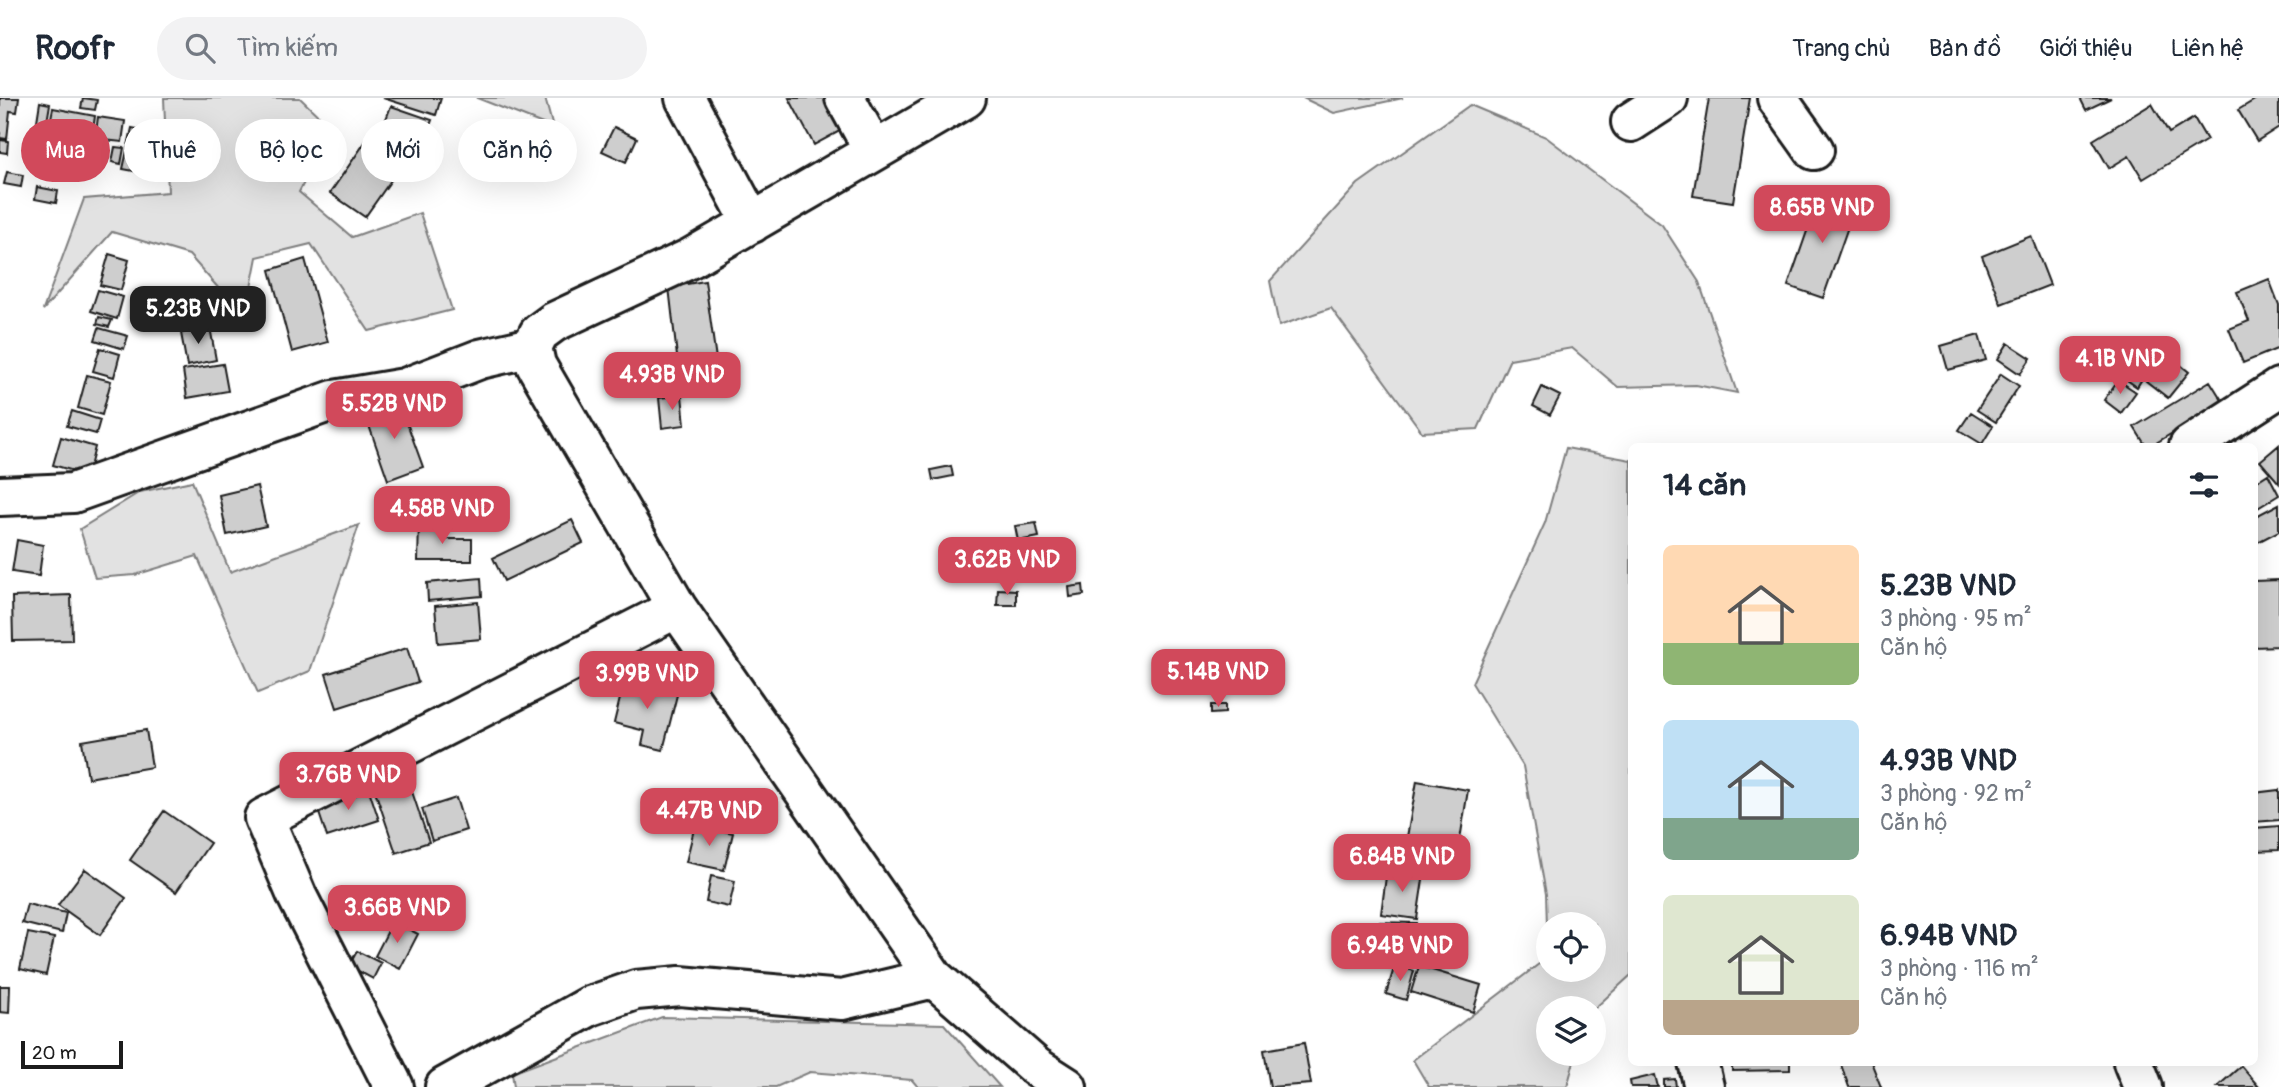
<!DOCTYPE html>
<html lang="vi">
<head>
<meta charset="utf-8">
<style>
  :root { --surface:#fff; --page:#f2f2f3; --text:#1f2937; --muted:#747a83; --line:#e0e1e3; --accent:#d1495b }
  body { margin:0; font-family:Pangolin,sans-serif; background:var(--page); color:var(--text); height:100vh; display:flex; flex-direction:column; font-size:26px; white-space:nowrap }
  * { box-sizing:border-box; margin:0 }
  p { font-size:23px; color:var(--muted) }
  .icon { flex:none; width:38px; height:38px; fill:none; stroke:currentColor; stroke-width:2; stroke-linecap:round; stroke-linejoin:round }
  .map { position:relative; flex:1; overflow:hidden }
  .sheet { position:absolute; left:1628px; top:345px; width:630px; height:623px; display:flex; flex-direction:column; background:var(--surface); border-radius:10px; box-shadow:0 7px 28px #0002 }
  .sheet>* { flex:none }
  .top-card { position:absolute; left:21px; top:21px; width:665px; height:63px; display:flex; gap:14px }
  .tools { position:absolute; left:1536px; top:814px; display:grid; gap:14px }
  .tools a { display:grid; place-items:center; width:70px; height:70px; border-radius:50%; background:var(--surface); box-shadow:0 7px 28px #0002; font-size:35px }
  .scale { position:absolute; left:21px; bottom:18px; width:102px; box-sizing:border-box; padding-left:7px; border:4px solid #1c1c1c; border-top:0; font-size:19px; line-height:24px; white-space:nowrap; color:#1c1c1c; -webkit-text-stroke:5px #fff; paint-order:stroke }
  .price { position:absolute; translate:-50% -60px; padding:0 16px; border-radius:14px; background:var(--accent); color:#fff; font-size:23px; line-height:46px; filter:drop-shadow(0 2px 4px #0008) }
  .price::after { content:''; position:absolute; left:50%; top:42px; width:21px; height:16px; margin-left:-10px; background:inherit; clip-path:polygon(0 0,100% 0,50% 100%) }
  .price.active { background:#222; color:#fff }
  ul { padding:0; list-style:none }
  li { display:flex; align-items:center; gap:21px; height:175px; padding:0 35px }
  li span { display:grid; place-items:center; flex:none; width:196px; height:140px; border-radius:10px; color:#555 }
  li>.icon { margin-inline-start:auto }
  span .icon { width:84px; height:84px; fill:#fffc; stroke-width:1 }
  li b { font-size:30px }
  h2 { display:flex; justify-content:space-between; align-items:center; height:84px; padding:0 35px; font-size:30px }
  .pill { padding:0 24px; border-radius:32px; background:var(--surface); box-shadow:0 7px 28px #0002; font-size:24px; line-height:63px }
  .pill.active { background:var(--accent); color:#fff }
  header { display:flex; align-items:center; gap:42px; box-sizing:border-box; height:98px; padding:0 35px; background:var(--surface); border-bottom:2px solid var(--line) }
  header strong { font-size:33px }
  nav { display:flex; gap:38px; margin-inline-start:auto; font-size:24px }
  .search { width:490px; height:63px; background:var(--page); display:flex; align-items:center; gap:18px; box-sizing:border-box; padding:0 24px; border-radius:38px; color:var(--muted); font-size:26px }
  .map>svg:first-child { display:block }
  .green { fill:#e2e2e2; stroke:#7f7f7f; stroke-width:2; fill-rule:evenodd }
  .building { fill:#cecece; stroke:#1c1c1c; stroke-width:2 }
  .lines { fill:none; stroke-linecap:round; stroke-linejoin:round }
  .minor-casing { stroke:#1c1c1c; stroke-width:44 }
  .minor { stroke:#fff; stroke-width:38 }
</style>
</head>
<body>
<header>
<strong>Roofr</strong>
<div class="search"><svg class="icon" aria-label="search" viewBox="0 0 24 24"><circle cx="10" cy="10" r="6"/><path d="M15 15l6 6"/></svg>Tìm kiếm</div>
<nav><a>Trang chủ</a><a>Bản đồ</a><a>Giới thiệu</a><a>Liên hệ</a></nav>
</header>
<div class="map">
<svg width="2279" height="989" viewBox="0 0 2279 989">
  <rect width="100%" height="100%" fill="#fff"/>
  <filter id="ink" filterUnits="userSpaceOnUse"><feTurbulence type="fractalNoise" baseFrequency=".0143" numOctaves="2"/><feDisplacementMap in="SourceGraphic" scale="14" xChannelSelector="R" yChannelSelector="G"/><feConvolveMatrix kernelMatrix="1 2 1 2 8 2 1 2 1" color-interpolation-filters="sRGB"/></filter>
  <g filter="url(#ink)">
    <path class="green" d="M 164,0 L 300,0 L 332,31 L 299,94 L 352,139 L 420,115 L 452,212 L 369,233 L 311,146 L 257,159 L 245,220 L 189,157 L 112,134 L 43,212 L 84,101 L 168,94 Z
      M 477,0 L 545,0 L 553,30 Z
      M 1303,0 L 1403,0 L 1334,15 Z
      M 1470,7 L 1546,39 L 1662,127 L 1699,184 L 1737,295 L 1696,287 L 1618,289 L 1572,250 L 1510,261 L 1478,331 L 1422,334 L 1331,210 L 1279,228 L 1270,183 L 1358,86 Z
      M 1566,350 L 1631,362 L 1631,877 L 1594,911 L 1549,910 L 1549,956 L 1576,956 L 1567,989 L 1429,989 L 1413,962 L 1548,859 L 1546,796 L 1523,668 L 1472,585 L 1545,425 ZM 1549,826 L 1594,826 L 1594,872 L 1549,872 Z
      M 192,383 L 230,474 L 359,427 L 310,573 L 258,595 L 197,458 L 135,477 L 95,480 L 80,431 L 140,394 Z
      M 662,919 L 944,926 L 1000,989 L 918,989 L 912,982 L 810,974 L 776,989 L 514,989 L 512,975 Z"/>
    <path class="building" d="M 0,0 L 19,0 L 17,14 L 10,13 L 7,41 L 0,40 Z
      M 83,0 L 97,2 L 95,12 L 81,10 Z
      M 383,0 L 441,0 L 436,17 Z
      M 789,0 L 834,0 L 849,28 L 814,47 Z
      M 1709,0 L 1750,0 L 1733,104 L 1693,98 Z
      M 2080,0 L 2111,0 L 2086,12 Z
      M 2258,0 L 2279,0 L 2279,29 L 2257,43 L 2238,12 Z
      M 40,4 L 50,6 L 47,24 L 37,23 Z
      M 2152,6 L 2169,35 L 2194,20 L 2207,42 L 2143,81 L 2129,58 L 2109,70 L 2093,42 Z
      M 391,8 L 432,22 L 418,59 L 377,45 Z
      M 53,10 L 95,18 L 93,32 L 50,25 Z
      M 98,19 L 125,23 L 122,44 L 95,41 Z
      M 47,27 L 91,35 L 85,72 L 40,64 Z
      M 35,29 L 44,31 L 42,42 L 33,41 Z
      M 614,29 L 637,40 L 626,64 L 602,53 Z
      M 132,30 L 158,35 L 150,76 L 123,71 Z
      M 0,42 L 8,43 L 7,55 L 0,54 Z
      M 366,43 L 401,68 L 365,119 L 330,95 Z
      M 115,49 L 124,50 L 121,66 L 112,64 Z
      M 7,74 L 23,77 L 21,89 L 4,86 Z
      M 37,89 L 58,93 L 56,105 L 35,101 Z
      M 1821,93 L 1856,106 L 1823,200 L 1788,188 Z
      M 2031,138 L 2050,187 L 2001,206 L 1982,158 Z
      M 109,156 L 129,162 L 121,192 L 100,187 Z
      M 305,161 L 328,244 L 292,254 L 270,172 Z
      M 2269,181 L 2279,207 L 2279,250 L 2243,265 L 2229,231 L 2249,223 L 2237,194 Z
      M 705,183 L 716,261 L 678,267 L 669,189 Z
      M 98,192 L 123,199 L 117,221 L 91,213 Z
      M 99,219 L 112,222 L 109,229 L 97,226 Z
      M 210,229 L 216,262 L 187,268 L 181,235 Z
      M 99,230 L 128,238 L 124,251 L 95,242 Z
      M 1979,237 L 1986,262 L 1948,272 L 1941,248 Z
      M 2008,245 L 2031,260 L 2020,276 L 1998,261 Z
      M 2143,249 L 2157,257 L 2137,289 L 2124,280 Z
      M 100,250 L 120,256 L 114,279 L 93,273 Z
      M 2167,256 L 2189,274 L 2168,300 L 2146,283 Z
      M 223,266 L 228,293 L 187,300 L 183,272 Z
      M 2001,276 L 2019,288 L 1996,324 L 1977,312 Z
      M 87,277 L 111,283 L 102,317 L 78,310 Z
      M 2118,282 L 2136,294 L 2121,315 L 2104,302 Z
      M 2210,283 L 2223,304 L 2151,348 L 2146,348 L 2134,329 Z
      M 1542,289 L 1560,298 L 1550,317 L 1533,308 Z
      M 682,297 L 685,327 L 662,330 L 659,300 Z
      M 399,303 L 423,369 L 388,382 L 365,316 Z
      M 72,313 L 100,322 L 96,336 L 67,328 Z
      M 1971,314 L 1993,328 L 1982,346 L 1959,332 Z
      M 61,339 L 95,349 L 88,377 L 53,367 Z
      M 2279,347 L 2279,385 L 2260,363 Z
      M 951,368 L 953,378 L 933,382 L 931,372 Z
      M 2268,376 L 2279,397 L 2256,411 L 2254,385 Z
      M 257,388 L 266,428 L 227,437 L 219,397 Z
      M 2279,406 L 2279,433 L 2254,446 L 2254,419 Z
      M 572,422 L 583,445 L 504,483 L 493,460 Z
      M 1036,425 L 1039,439 L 1018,443 L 1015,428 Z
      M 419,426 L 445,427 L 445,441 L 472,441 L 472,463 L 418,463 Z
      M 17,442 L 43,447 L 39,478 L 12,474 Z
      M 481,480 L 482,498 L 428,503 L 427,485 Z
      M 2279,482 L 2279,548 L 2254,549 L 2254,483 Z
      M 1083,487 L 1084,497 L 1070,499 L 1069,489 Z
      M 998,491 L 1016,492 L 1016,507 L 997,507 Z
      M 71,497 L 72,542 L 13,543 L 12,499 Z
      M 478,504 L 481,541 L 438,545 L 435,508 Z
      M 407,550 L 418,584 L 337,610 L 326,576 Z
      M 625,580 L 678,593 L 663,652 L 642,647 L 645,633 L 614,625 Z
      M 1211,607 L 1225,607 L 1225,615 L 1211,616 Z
      M 146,632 L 152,669 L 88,680 L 82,643 Z
      M 402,664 L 429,744 L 396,755 L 369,675 Z
      M 1417,683 L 1468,692 L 1459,748 L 1407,739 Z
      M 368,689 L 379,722 L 327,739 L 316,706 Z
      M 2279,692 L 2279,722 L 2254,724 L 2254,695 Z
      M 456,700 L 466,732 L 432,743 L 422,711 Z
      M 164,713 L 210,745 L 176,794 L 130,762 Z
      M 695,727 L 733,735 L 724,772 L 686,764 Z
      M 2279,728 L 2279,752 L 2254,753 L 2254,730 Z
      M 85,771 L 126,800 L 100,837 L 58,807 Z
      M 1387,771 L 1424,775 L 1417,821 L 1381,816 Z
      M 711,778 L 735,783 L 729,809 L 706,804 Z
      M 27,806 L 66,815 L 62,835 L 22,825 Z
      M 393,823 L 418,836 L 400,871 L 375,858 Z
      M 1374,824 L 1416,825 L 1415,866 L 1372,865 Z
      M 28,835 L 54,840 L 46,877 L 20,871 Z
      M 357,853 L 381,865 L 373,881 L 349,868 Z
      M 1395,867 L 1414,873 L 1406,902 L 1386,896 Z
      M 1419,868 L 1481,887 L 1473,914 L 1411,894 Z
      M 0,888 L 10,888 L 9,915 L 0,914 Z
      M 1304,945 L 1311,986 L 1270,989 L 1264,952 Z
      M 1732,964 L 1790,964 L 1790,972 L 1732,973 Z
      M 1840,964 L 1871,964 L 1881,989 L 1849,989 Z
      M 2241,968 L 2259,989 L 2217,989 Z
      M 1655,977 L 1658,989 L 1631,989 L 1630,983 Z
      M 1675,981 L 1676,989 L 1664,989 L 1664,982 Z"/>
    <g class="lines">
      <defs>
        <path id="minor" d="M 685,0 L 752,125
          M 845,0 L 874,53
          M 1777,0 L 1814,52
          M 1631,24 L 1668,0
          M 532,249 L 536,267 L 677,510 L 934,880 L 1036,969 L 1067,989
          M 2189,348 L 2279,290
          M 0,398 L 73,395 L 334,302 L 405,290 L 480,261 L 532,249 L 539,235 L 554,224 L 691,160 L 966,0
          M 1698,964 L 1704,989
          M 2133,964 L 2143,989
          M 394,989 L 297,798 L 264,720 L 677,510
          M 445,989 L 590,908 L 636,892 L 680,888 L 842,902 L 934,880"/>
      </defs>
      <use href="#minor" class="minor-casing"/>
      <use href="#minor" class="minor"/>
    </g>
  </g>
</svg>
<div class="tools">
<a><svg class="icon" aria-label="locate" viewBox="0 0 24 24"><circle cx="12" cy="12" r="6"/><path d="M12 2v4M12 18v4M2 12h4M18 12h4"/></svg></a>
<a><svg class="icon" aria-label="layers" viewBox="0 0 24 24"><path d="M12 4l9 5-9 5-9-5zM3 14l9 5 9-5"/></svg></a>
</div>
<div class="scale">20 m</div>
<b class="price" style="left:1822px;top:147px">8.65B VND</b>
<b class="price active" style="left:198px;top:248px">5.23B VND</b>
<b class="price" style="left:2120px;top:298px">4.1B VND</b>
<b class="price" style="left:672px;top:314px">4.93B VND</b>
<b class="price" style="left:394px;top:343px">5.52B VND</b>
<b class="price" style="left:442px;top:448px">4.58B VND</b>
<b class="price" style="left:1007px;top:499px">3.62B VND</b>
<b class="price" style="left:1218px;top:611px">5.14B VND</b>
<b class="price" style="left:647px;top:613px">3.99B VND</b>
<b class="price" style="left:348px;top:714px">3.76B VND</b>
<b class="price" style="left:709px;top:750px">4.47B VND</b>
<b class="price" style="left:1402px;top:796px">6.84B VND</b>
<b class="price" style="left:397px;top:847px">3.66B VND</b>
<b class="price" style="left:1400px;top:885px">6.94B VND</b>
<div class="top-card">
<a class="pill active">Mua</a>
<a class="pill">Thuê</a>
<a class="pill">Bộ lọc</a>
<a class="pill">Mới</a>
<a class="pill">Căn hộ</a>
</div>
<section class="sheet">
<h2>14 căn<svg class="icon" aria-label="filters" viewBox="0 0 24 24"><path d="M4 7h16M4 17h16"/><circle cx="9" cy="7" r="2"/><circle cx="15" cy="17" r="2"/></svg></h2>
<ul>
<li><span style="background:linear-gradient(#ffd9b3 70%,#8fb573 0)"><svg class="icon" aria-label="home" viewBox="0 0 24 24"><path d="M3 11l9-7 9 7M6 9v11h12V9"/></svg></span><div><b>5.23B VND</b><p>3 phòng · 95 m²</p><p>Căn hộ</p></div></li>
<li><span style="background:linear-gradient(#bfe0f5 70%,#7fa58c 0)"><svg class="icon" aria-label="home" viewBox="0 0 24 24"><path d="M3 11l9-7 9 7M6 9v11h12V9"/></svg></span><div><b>4.93B VND</b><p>3 phòng · 92 m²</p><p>Căn hộ</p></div></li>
<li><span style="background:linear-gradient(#dfe7d0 75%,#b9a48a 0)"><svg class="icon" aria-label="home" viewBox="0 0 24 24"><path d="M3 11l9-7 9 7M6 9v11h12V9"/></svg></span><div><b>6.94B VND</b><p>3 phòng · 116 m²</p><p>Căn hộ</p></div></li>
</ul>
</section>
</div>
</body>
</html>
